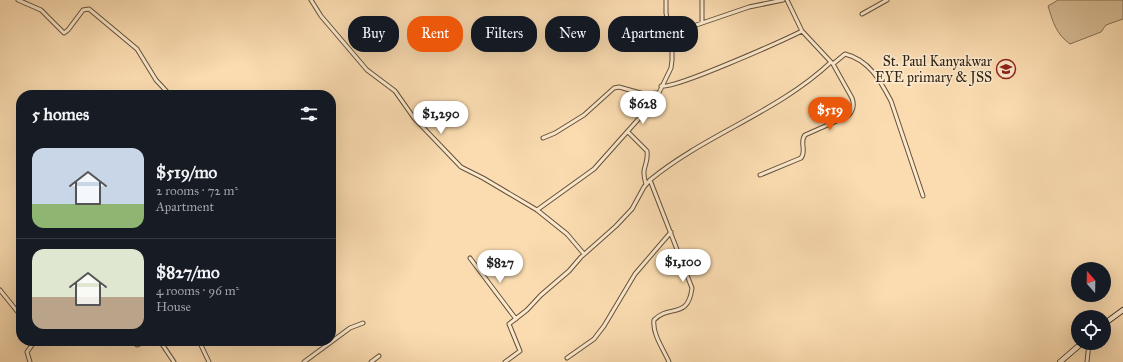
<!DOCTYPE html>
<html lang="en">
<head>
<meta charset="utf-8">
<style>
  :root { --surface:#171b24; --page:#242831; --text:#f1f3f6; --muted:#9ea1a6; --line:#363941; --accent:#ea580c }
  body { margin:0; font-family:"IM FELL Great Primer",serif; background:var(--page); color:var(--text); height:100vh; display:flex; flex-direction:column; font-size:15px; white-space:nowrap }
  * { box-sizing:border-box; margin:0 }
  p { font-size:13px; color:var(--muted) }
  .icon { flex:none; width:22px; height:22px; fill:none; stroke:currentColor; stroke-width:2; stroke-linecap:round; stroke-linejoin:round }
  .map { position:relative; flex:1; overflow:hidden }
  .drawer { position:absolute; left:16px; top:90px; width:320px; height:256px; display:flex; flex-direction:column; background:var(--surface); border-radius:16px; box-shadow:0 4px 16px #0002 }
  .drawer>* { flex:none }
  .hud { position:absolute; left:348px; top:16px; width:380px; height:36px; display:flex; gap:8px }
  .needle { width:26px; rotate:340deg }
  .tools { position:absolute; left:1071px; top:262px; display:grid; gap:8px }
  .tools a { display:grid; place-items:center; width:40px; height:40px; border-radius:50%; background:var(--surface); box-shadow:0 4px 16px #0002; font-size:20px }
  .price { position:absolute; translate:-50% -34px; padding:0 9px; border-radius:14px; background:#fff; color:#222; font-size:13px; line-height:26px; filter:drop-shadow(0 1px 2px #0008) }
  .price::after { content:''; position:absolute; left:50%; top:24px; width:12px; height:9px; margin-left:-6px; background:inherit; clip-path:polygon(0 0,100% 0,50% 100%) }
  .price.current { background:var(--accent); color:#fff }
  ul { padding:0; list-style:none }
  li { display:flex; align-items:center; gap:12px; height:100px; padding:0 16px }
  li+li { border-top:1px solid var(--line) }
  li span { display:grid; place-items:center; flex:none; width:112px; height:80px; border-radius:12px; color:#555 }
  li>.icon { margin-inline-start:auto }
  span .icon { width:48px; height:48px; fill:#fffc; stroke-width:1 }
  li b { font-size:17px }
  h2 { display:flex; justify-content:space-between; align-items:center; height:48px; padding:0 16px; font-size:17px }
  .pill { padding:0 14px; border-radius:16px; background:var(--surface); box-shadow:0 4px 16px #0002; font-size:14px; line-height:36px }
  .pill.current { background:var(--accent); color:#fff }
  .map>svg:first-child { display:block }
  .green { fill:#d8bd96; stroke:#847054 }
  .lines { fill:none; stroke-linecap:round; stroke-linejoin:round }
  .street-casing { stroke:#62513a; stroke-width:5 }
  .secondary-casing { stroke:#2f2313; stroke-width:6 }
  .street { stroke:#fce8cc; stroke-width:3 }
  .secondary { stroke:#fce8cc; stroke-width:4.5 }
  .labels { text-anchor:middle; dominant-baseline:central; stroke-width:3.5; stroke-linejoin:round; paint-order:stroke }
  .poi-label { font-size:14px; fill:#2f2313; stroke:#fce8cc; text-anchor:end }
</style>
</head>
<body>
<div class="map">
<svg width="1123" height="362" viewBox="0 0 1123 362">
  <rect width="100%" height="100%" fill="#fbdcb1"/>
  <filter id="stains"><feTurbulence type="fractalNoise" baseFrequency=".005" numOctaves="4"/><feColorMatrix values="0 0 0 0 .2 0 0 0 0 .09 0 0 0 0 .02 0 0 0 .5 -.17"/></filter>
  <radialGradient id="worn" r=".72"><stop offset=".6" stop-color="#630" stop-opacity="0"/><stop offset="1" stop-color="#630" stop-opacity=".3"/></radialGradient>
  <path class="green" d="M 1058,0 L 1123,0 L 1123,19 L 1106,25 L 1101,32 L 1070,44 C 1056,34 1053,22 1048,6 Z"/>
  <g class="lines">
    <defs>
      <path id="street" d="M 18,0 L 41,10 L 64,33 L 68,30 L 83,10 L 89,9 L 137,49 L 156,80 L 170,95
        M 311,0 L 321,16 L 367,70 L 395,91 L 414,118 L 461,167 L 483,178 L 537,210 L 567,234 L 584,254
        M 702,0 L 702,23
        M 787,0 L 802,31 L 831,62
        M 862,14 L 887,0
        M 670,34 L 749,7 L 783,0
        M 661,86 C 673,90 784,40 802,31
        M 628,132 L 647,151 C 649,166 640,166 646,184
        M 543,138 L 555,133 L 584,115 L 614,88 L 619,87 L 644,94 L 657,93
        M 760,175 L 801,158 C 807,151 799,142 805,135 L 848,116 C 853,111 855,106 852,98 L 833,64
        M 650,180 L 692,288 C 688,320 669,304 654,320 C 652,334 664,350 669,362
        M 537,210 L 594,169 L 643,114 L 653,105 L 671,68 L 672,60 L 672,45 L 666,13 L 666,0
        M 470,258 L 516,319
        M 0,290 L 21,316
        M 133,341 L 137,345 L 148,341
        M 160,341 L 174,362
        M 199,341 L 209,362
        M 567,358 L 594,339 L 604,326 L 635,274 L 671,232
        M 30,362 L 27,352 L 35,341
        M 304,362 L 350,328 L 363,323
        M 371,362 L 379,356
        M 505,362 L 520,351 L 509,324 L 527,310 L 541,295 L 569,271 L 581,257 L 616,226 L 632,209 L 644,187 L 650,180 C 706,134 778,112 831,62 L 833,64 L 845,54 C 869,60 880,80 891,101 L 923,196
        M 1087,362 L 1089,343"/>
      <path id="secondary" d="M 1104,324 L 1123,310
        M 1060,362 L 1082,343"/>
    </defs>
    <use href="#street" class="street-casing"/>
    <use href="#secondary" class="secondary-casing"/>
    <use href="#street" class="street"/>
    <use href="#secondary" class="secondary"/>
  </g>
  <defs>
    <symbol id="school-ring" viewBox="-11 -11 22 22"><circle r="9.5" fill="#fce8cc" stroke="#8f2418" stroke-width="1.5"/><path d="M0-5L7-2L0 1L-7-2ZM-4 1L0 2.5L4 1V4Q0 6-4 4Z" fill="#8f2418"/></symbol>
  </defs>
  <g fill-rule="evenodd">
    <use href="#school-ring" x="995" y="58" width="22" height="22"/>
  </g>
  <g class="labels">
    <g class="poi-label">
      <text x="992" y="61">St. Paul Kanyakwar<tspan x="992" dy="16">EYE primary &amp; JSS</tspan></text>
    </g>
  </g>
  <rect width="100%" height="100%" filter="url(#stains)"/>
  <rect width="100%" height="100%" fill="url(#worn)"/>
</svg>
<div class="tools">
<a><svg class="needle" viewBox="-14 -14 28 28"><path d="M0-13l5 13h-10z" fill="#e53935"/><path d="M0 13l5-13h-10z" fill="#9ea1a6"/></svg></a>
<a><svg class="icon" aria-label="locate" viewBox="0 0 24 24"><circle cx="12" cy="12" r="6"/><path d="M12 2v4M12 18v4M2 12h4M18 12h4"/></svg></a>
</div>
<b class="price" style="left:643px;top:125px">$628</b>
<b class="price current" style="left:830px;top:131px">$519</b>
<b class="price" style="left:441px;top:135px">$1,290</b>
<b class="price" style="left:683px;top:283px">$1,100</b>
<b class="price" style="left:500px;top:284px">$827</b>
<div class="hud">
<a class="pill">Buy</a>
<a class="pill current">Rent</a>
<a class="pill">Filters</a>
<a class="pill">New</a>
<a class="pill">Apartment</a>
</div>
<section class="drawer">
<h2>5 homes<svg class="icon" aria-label="filters" viewBox="0 0 24 24"><path d="M4 7h16M4 17h16"/><circle cx="9" cy="7" r="2"/><circle cx="15" cy="17" r="2"/></svg></h2>
<ul>
<li><span style="background:linear-gradient(#c9d6e8 70%,#8fb573 0)"><svg class="icon" aria-label="home" viewBox="0 0 24 24"><path d="M3 11l9-7 9 7M6 9v11h12V9"/></svg></span><div><b>$519/mo</b><p>2 rooms · 72 m²</p><p>Apartment</p></div></li>
<li><span style="background:linear-gradient(#dfe7d0 60%,#b9a48a 0)"><svg class="icon" aria-label="home" viewBox="0 0 24 24"><path d="M3 11l9-7 9 7M6 9v11h12V9"/></svg></span><div><b>$827/mo</b><p>4 rooms · 96 m²</p><p>House</p></div></li>
</ul>
</section>
</div>
</body>
</html>
